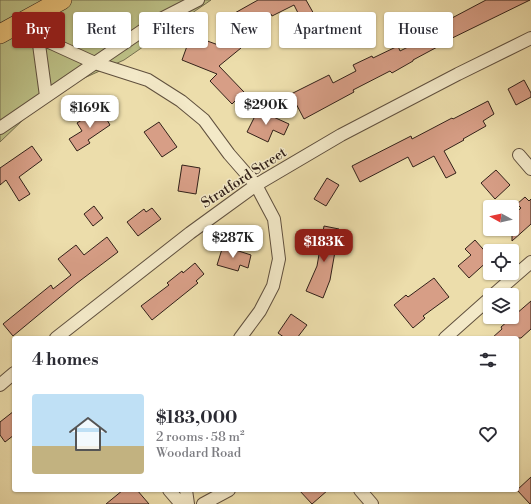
<!DOCTYPE html>
<html lang="en">
<head>
<meta charset="utf-8">
<style>
  :root { --surface:#fff; --page:#f2f2f3; --text:#2b2b33; --muted:#7c7c81; --accent:#8f2418 }
  body { margin:0; font-family:"Libre Bodoni",serif; background:var(--page); color:var(--text); height:100vh; display:flex; flex-direction:column; font-size:15px; white-space:nowrap }
  * { box-sizing:border-box; margin:0 }
  p { font-size:13px; color:var(--muted) }
  .icon { flex:none; width:22px; height:22px; fill:none; stroke:currentColor; stroke-width:2; stroke-linecap:round; stroke-linejoin:round }
  .map { position:relative; flex:1; overflow:hidden }
  .sheet { position:absolute; left:12px; top:336px; width:507px; height:156px; display:flex; flex-direction:column; background:var(--surface); border-radius:4px; box-shadow:0 1px 3px #0004 }
  .sheet>* { flex:none }
  .hud { position:absolute; left:12px; top:12px; width:507px; height:36px; display:flex; gap:8px }
  .needle { width:26px; rotate:278deg }
  .controls { position:absolute; left:483px; top:200px; display:grid; gap:8px }
  .controls a { display:grid; place-items:center; width:36px; height:36px; border-radius:4px; background:var(--surface); box-shadow:0 1px 3px #0004; font-size:20px }
  .price { position:absolute; translate:-50% -34px; padding:0 9px; border-radius:8px; background:#fff; color:#222; font-size:13px; line-height:26px; filter:drop-shadow(0 1px 2px #0008) }
  .price::after { content:''; position:absolute; left:50%; top:24px; width:12px; height:9px; margin-left:-6px; background:inherit; clip-path:polygon(0 0,100% 0,50% 100%) }
  .price.current { background:var(--accent); color:#fff }
  ul { padding:0; list-style:none }
  li { display:flex; align-items:center; gap:12px; height:100px; padding:0 20px }
  li span { display:grid; place-items:center; flex:none; width:112px; height:80px; border-radius:4px; color:#555 }
  li>.icon { margin-inline-start:auto }
  span .icon { width:48px; height:48px; fill:#fffc; stroke-width:1 }
  li b { font-size:17px }
  h2 { display:flex; justify-content:space-between; align-items:center; height:48px; padding:0 20px; font-size:17px }
  .chip { padding:0 14px; border-radius:4px; background:var(--surface); box-shadow:0 1px 3px #0004; font-size:14px; line-height:36px }
  .chip.current { background:var(--accent); color:#fff }
  .map>svg:first-child { display:block }
  .green { fill:#bcc086; stroke:#777050 }
  .building { fill:#d79e86; stroke:#322119 }
  .lines { fill:none; stroke-linecap:round; stroke-linejoin:round }
  .street-casing { stroke:#60503e; stroke-width:14 }
  .primary-casing { stroke:#322119; stroke-width:20 }
  .street { stroke:#f3e9c8; stroke-width:12 }
  .primary { stroke:#e6be76; stroke-width:19 }
  .labels { text-anchor:middle; dominant-baseline:central; stroke-width:3; stroke-linejoin:round; paint-order:stroke }
  .street-label { font-size:14px; fill:#322119; stroke:#f3e9c8 }
</style>
</head>
<body>
<div class="map">
<svg width="531" height="504" viewBox="0 0 531 504">
  <rect width="100%" height="100%" fill="#ecddab"/>
  <filter id="stains"><feTurbulence type="fractalNoise" baseFrequency=".005" numOctaves="4"/><feColorMatrix values="0 0 0 0 .2 0 0 0 0 .09 0 0 0 0 .02 0 0 0 .5 -.17"/></filter>
  <radialGradient id="worn" r=".72"><stop offset=".6" stop-color="#630" stop-opacity="0"/><stop offset="1" stop-color="#630" stop-opacity=".3"/></radialGradient>
  <path class="green" d="M 0,0 L 211,0 L 124,60 L 51,93 L 0,142 Z"/>
  <path class="building" d="M 258,0 L 306,0 L 319,23 L 306,29 L 294,5 L 272,16 L 271,14 L 242,31 L 233,14 Z
    M 486,0 L 530,0 L 440,44 L 441,45 L 413,60 L 413,61 L 392,73 L 390,71 L 353,90 L 354,92 L 304,119 L 291,94 L 329,75 L 333,83 L 356,71 L 353,65 L 372,56 L 373,58 L 398,46 L 400,51 L 424,39 L 421,33 L 432,28 L 433,29 L 452,19 L 452,18 Z
    M 191,35 L 221,46 L 233,37 L 241,48 L 219,66 L 244,92 L 232,104 L 210,81 L 217,74 L 182,60 Z
    M 524,80 L 531,93 L 531,97 L 516,105 L 508,89 Z
    M 488,101 L 494,114 L 483,121 L 486,126 L 463,139 L 464,140 L 444,151 L 456,173 L 446,178 L 434,156 L 413,167 L 408,157 L 360,182 L 352,166 L 411,136 L 412,139 L 452,118 L 453,119 Z
    M 100,108 L 110,125 L 88,140 L 90,143 L 77,151 L 69,139 L 82,131 L 77,123 Z
    M 258,110 L 289,124 L 284,135 L 273,130 L 268,142 L 247,132 Z
    M 159,122 L 177,147 L 162,157 L 144,132 Z
    M 32,146 L 42,160 L 19,177 L 30,194 L 19,201 L 6,180 L 0,185 L 0,168 Z
    M 182,165 L 200,168 L 196,194 L 178,191 Z
    M 496,170 L 510,185 L 495,199 L 481,183 Z
    M 327,178 L 339,185 L 326,206 L 314,199 Z
    M 525,197 L 529,201 L 531,199 L 531,224 L 512,241 L 512,216 L 521,208 L 517,204 Z
    M 94,206 L 103,218 L 93,226 L 84,214 Z
    M 152,208 L 161,219 L 138,236 L 127,222 L 144,209 L 146,212 Z
    M 324,226 L 339,229 L 330,280 L 323,298 L 306,291 L 317,266 Z
    M 107,237 L 118,252 L 77,283 L 13,336 L 3,324 L 51,285 L 53,289 L 71,275 L 58,259 L 76,245 L 84,255 Z
    M 475,240 L 490,257 L 490,259 L 469,278 L 458,266 L 471,255 L 465,249 Z
    M 223,246 L 251,255 L 248,268 L 240,265 L 238,271 L 217,265 Z
    M 195,263 L 204,274 L 196,281 L 198,283 L 152,320 L 141,306 L 169,285 L 167,283 L 182,271 L 183,273 Z
    M 434,278 L 449,297 L 423,316 L 425,318 L 413,328 L 394,305 L 406,295 L 408,297 Z
    M 531,301 L 531,329 L 521,338 L 492,338 L 502,329 L 501,327 Z
    M 291,314 L 307,325 L 297,338 L 285,338 L 278,333 Z
    M 14,411 L 14,435 L 5,442 L 0,435 L 0,422 Z
    M 531,477 L 531,504 L 530,504 L 517,490 Z
    M 123,490 L 137,490 L 149,504 L 106,504 Z
    M 299,490 L 328,490 L 312,504 Z"/>
  <g class="lines">
    <defs>
      <path id="street" d="M 14,26 L 95,63 L 148,80 L 181,101 L 204,120 L 229,154 L 256,185 L 274,219 L 279,259 L 273,286 L 260,311 L 240,338
        M 38,37 L 46,96
        M 0,128 L 155,22 L 198,0
        M 519,155 L 531,169
        M 493,295 L 531,262
        M 56,338 L 190,233 L 256,185 L 341,135 L 458,74 L 531,38
        M 445,338 L 490,298
        M 0,385 L 14,373
        M 169,490 L 181,504
        M 186,490 L 188,504
        M 360,490 L 372,504
        M 203,504 L 229,490"/>
      <path id="primary" d="M 0,34 L 62,0"/>
    </defs>
    <use href="#street" class="street-casing"/>
    <use href="#primary" class="primary-casing"/>
    <use href="#street" class="street"/>
    <use href="#primary" class="primary"/>
  </g>
  <g class="labels">
    <g class="street-label">
      <text transform="translate(244 178) rotate(-33)">Stratford Street</text>
    </g>
  </g>
  <rect width="100%" height="100%" filter="url(#stains)"/>
  <rect width="100%" height="100%" fill="url(#worn)"/>
</svg>
<div class="controls">
<a><svg class="needle" viewBox="-14 -14 28 28"><path d="M0-13l5 13h-10z" fill="#e53935"/><path d="M0 13l5-13h-10z" fill="#7c7c81"/></svg></a>
<a><svg class="icon" aria-label="locate" viewBox="0 0 24 24"><circle cx="12" cy="12" r="6"/><path d="M12 2v4M12 18v4M2 12h4M18 12h4"/></svg></a>
<a><svg class="icon" aria-label="layers" viewBox="0 0 24 24"><path d="M12 4l9 5-9 5-9-5zM3 14l9 5 9-5"/></svg></a>
</div>
<b class="price" style="left:266px;top:126px">$290K</b>
<b class="price" style="left:90px;top:129px">$169K</b>
<b class="price" style="left:233px;top:259px">$287K</b>
<b class="price current" style="left:324px;top:263px">$183K</b>
<div class="hud">
<a class="chip current">Buy</a>
<a class="chip">Rent</a>
<a class="chip">Filters</a>
<a class="chip">New</a>
<a class="chip">Apartment</a>
<a class="chip">House</a>
</div>
<section class="sheet">
<h2>4 homes<svg class="icon" aria-label="filters" viewBox="0 0 24 24"><path d="M4 7h16M4 17h16"/><circle cx="9" cy="7" r="2"/><circle cx="15" cy="17" r="2"/></svg></h2>
<ul>
<li><span style="background:linear-gradient(#bfe0f5 65%,#c2b280 0)"><svg class="icon" aria-label="home" viewBox="0 0 24 24"><path d="M3 11l9-7 9 7M6 9v11h12V9"/></svg></span><div><b>$183,000</b><p>2 rooms · 58 m²</p><p>Woodard Road</p></div><svg class="icon" aria-label="heart" viewBox="0 0 24 24"><path d="M12 20l-8-8c-3-5 5-10 8-4 3-6 11-1 8 4z"/></svg></li>
</ul>
</section>
</div>
</body>
</html>
